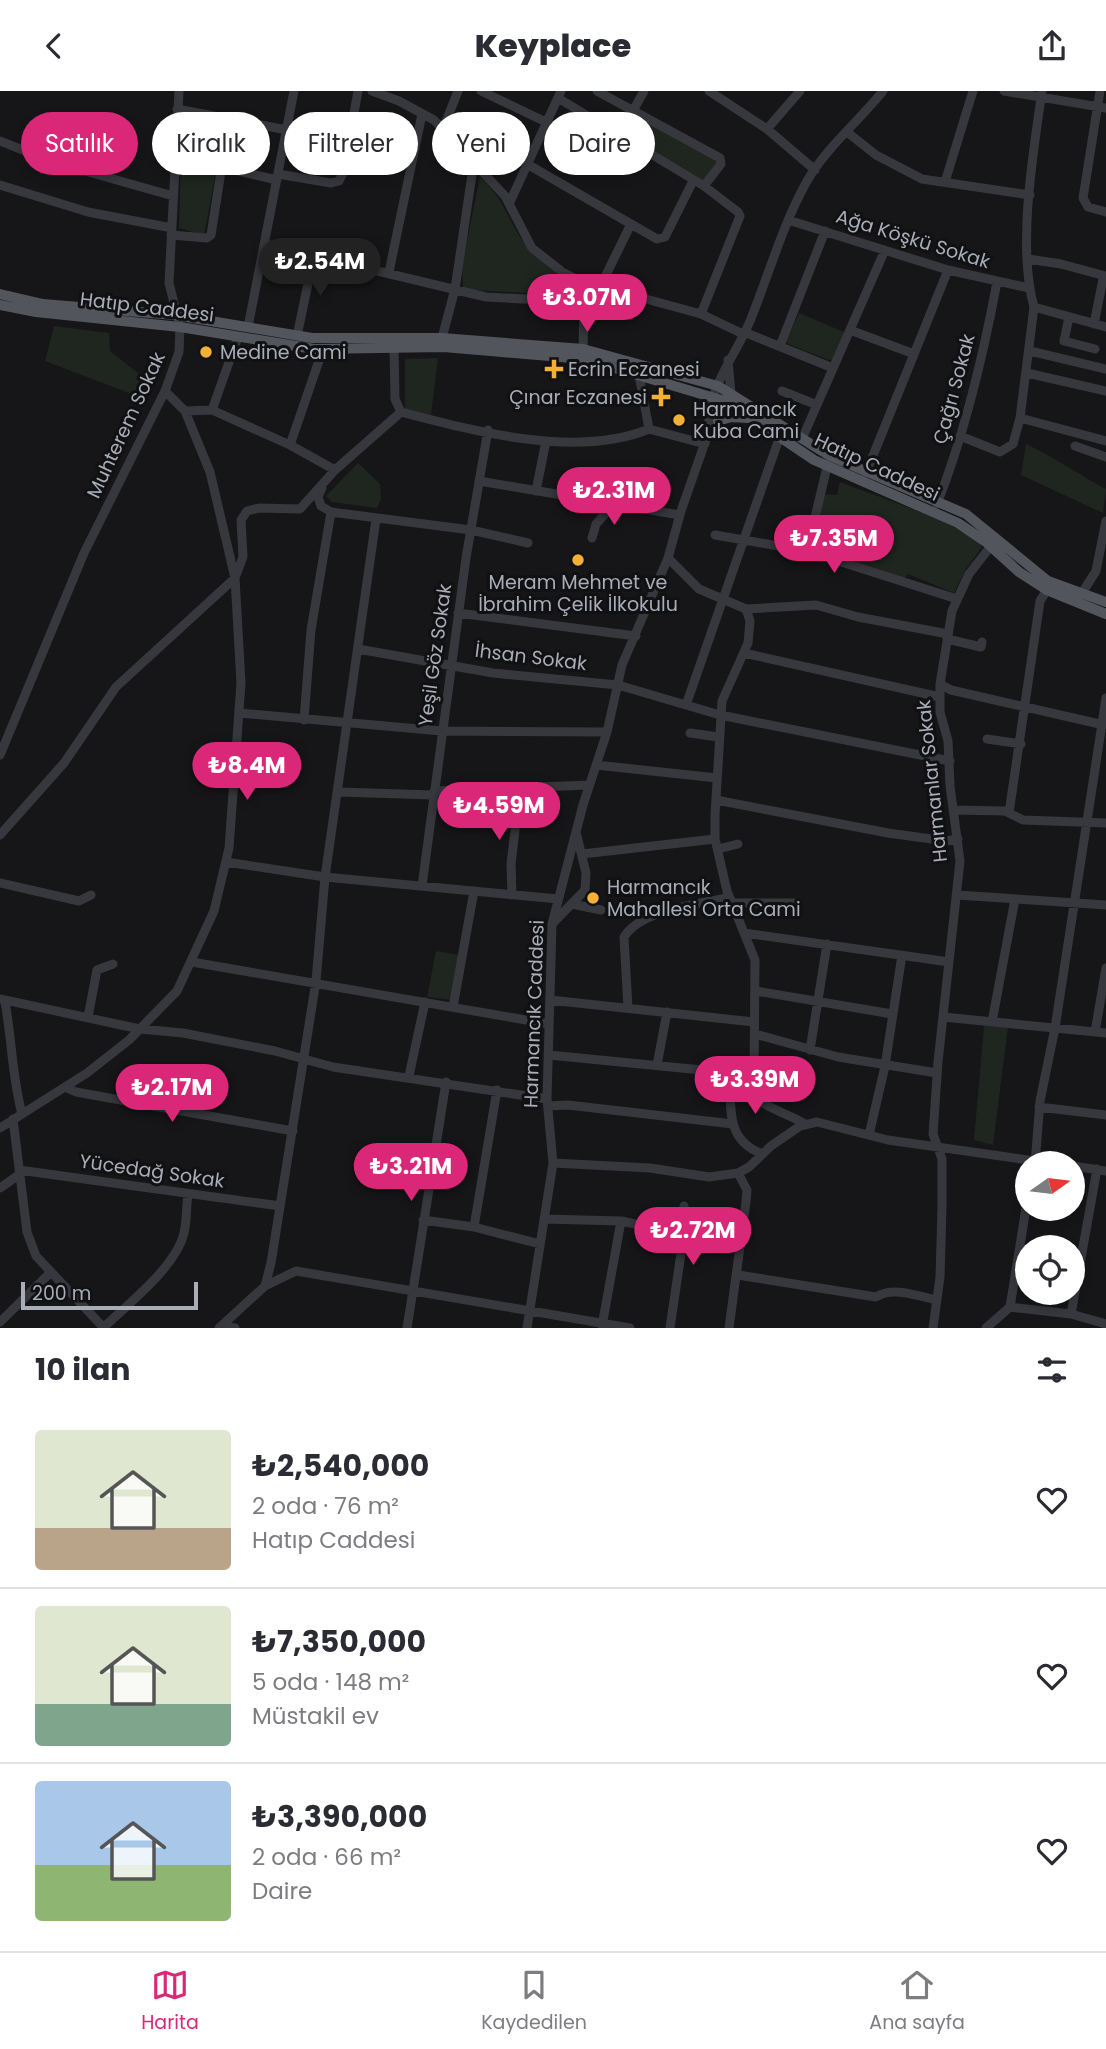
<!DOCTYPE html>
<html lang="tr">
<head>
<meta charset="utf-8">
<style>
  :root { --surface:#fff; --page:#f7f7f7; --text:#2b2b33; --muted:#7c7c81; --line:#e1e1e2; --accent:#db2777 }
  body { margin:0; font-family:Poppins,sans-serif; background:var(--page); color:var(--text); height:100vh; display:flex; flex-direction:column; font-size:26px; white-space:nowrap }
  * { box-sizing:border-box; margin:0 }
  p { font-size:23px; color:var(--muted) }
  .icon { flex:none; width:38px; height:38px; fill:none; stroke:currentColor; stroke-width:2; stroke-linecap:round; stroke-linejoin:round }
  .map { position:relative; height:1237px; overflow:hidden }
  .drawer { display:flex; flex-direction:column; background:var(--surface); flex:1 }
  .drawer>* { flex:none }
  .top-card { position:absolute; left:21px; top:21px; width:700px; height:63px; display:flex; gap:14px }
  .needle { width:46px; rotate:76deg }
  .controls { position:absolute; left:1015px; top:1060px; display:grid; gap:14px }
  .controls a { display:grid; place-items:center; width:70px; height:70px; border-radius:50%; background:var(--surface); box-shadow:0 4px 10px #0003; font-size:35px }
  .scale { position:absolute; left:21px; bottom:18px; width:177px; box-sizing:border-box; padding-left:7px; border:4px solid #a8adb8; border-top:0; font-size:19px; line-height:24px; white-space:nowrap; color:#a8adb8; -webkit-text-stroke:5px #111113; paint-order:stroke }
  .price { position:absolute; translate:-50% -60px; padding:0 16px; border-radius:24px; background:var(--accent); color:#fff; font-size:23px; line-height:46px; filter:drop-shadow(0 2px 4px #0008) }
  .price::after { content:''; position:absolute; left:50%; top:42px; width:21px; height:16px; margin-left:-10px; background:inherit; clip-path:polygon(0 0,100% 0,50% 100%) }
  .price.on { background:#222; color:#fff }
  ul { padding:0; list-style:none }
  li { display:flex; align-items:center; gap:21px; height:175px; padding:0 35px }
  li+li { border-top:2px solid var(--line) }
  li span { display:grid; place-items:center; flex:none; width:196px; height:140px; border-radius:7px; color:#555 }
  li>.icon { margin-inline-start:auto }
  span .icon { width:84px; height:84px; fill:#fffc; stroke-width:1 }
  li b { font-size:30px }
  h2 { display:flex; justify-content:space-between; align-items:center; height:84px; padding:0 35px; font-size:30px }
  .tag { padding:0 24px; border-radius:32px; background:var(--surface); box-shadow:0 4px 10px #0003; font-size:24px; line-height:63px }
  .tag.on { background:var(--accent); color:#fff }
  header { display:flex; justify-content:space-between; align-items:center; height:91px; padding:0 35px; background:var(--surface); font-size:32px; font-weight:800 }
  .dock { display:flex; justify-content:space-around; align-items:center; height:98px; border-top:2px solid var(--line); background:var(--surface); font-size:19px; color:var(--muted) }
  .dock a { display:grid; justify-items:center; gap:4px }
  .dock .on { color:var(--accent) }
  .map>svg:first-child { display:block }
  .green { fill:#1e261f }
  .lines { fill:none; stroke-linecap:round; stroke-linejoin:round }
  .minor { stroke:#37383d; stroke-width:9 }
  .major { stroke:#53555c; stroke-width:10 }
  .poi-dot { fill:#f2b134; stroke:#111113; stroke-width:2.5 }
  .labels { text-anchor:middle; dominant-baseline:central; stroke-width:6; stroke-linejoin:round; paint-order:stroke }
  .street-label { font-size:19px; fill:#a8adb8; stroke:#111113 }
  .poi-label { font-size:19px; fill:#a8adb8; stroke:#111113; text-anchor:start }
</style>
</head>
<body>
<header><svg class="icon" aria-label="back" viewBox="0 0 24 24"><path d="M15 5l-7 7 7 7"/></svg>Keyplace<svg class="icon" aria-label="share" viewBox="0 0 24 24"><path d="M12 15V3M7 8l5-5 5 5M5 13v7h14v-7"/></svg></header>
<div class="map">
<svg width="1106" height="1237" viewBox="0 0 1106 1237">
  <rect width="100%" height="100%" fill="#161618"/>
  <path class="green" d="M 639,26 L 716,69 L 718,72 L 705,91 L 628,48 Z
    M 181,69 L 217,76 L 204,144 L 179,137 Z
    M 480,86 C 506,108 509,136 530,158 C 542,171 568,184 567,204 L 471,199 L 463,196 L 462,174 Z
    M 799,222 L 844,241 L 834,268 L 829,269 L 788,253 L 787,249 Z
    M 54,235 L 109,242 L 110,260 L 142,285 L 137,305 L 45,270 Z
    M 438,267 L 431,324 L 405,319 L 405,268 Z
    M 1026,353 C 1056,367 1077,383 1106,398 L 1103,422 L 1021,384 Z
    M 358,372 L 380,393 L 381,408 L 377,417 L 332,411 L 326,405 Z
    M 840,391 C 864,401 975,437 982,456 L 966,478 L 954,502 L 908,483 L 905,487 L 811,457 L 823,403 L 837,404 Z
    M 436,860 L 460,864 L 452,909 L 427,906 Z
    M 984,935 L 1008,936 L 993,1054 L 974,1049 Z"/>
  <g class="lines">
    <path class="minor" d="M 372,0 L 399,10 L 434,29 L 505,105 L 532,157 L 560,179 L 584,208 L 583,258
      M 481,0 L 546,31
      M 597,0 L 720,67 L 721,73 L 704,95
      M 709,0 L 767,38 L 815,79
      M 1004,0 L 1106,17
      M 1042,0 C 1033,63 1017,156 1034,216 L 1106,236
      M 1100,0 L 1083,107 L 1088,116 L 1106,121
      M 558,7 L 704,95 L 738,121 L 740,125 L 701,223
      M 177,18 L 287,39
      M 443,38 L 458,0
      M 767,38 L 800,0
      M 847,41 L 876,64 L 922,88 L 1030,104
      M 619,45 L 644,0
      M 0,50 L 50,70 L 173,105
      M 176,65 L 277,89
      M 527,73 L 657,148 L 665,146 L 693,90
      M 278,83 L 331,92 L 339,90 L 343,82 L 358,0
      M 945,91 L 973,0
      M 0,94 L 88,121 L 172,137
      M 509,113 L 561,0
      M 788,129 L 948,179 L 1029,197
      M 171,144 L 207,147 L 211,144 L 222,74
      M 265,153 L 486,206 L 584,211
      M 1028,168 L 1061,173 L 1105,185
      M 389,181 L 422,23
      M 564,182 L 580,190 L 701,223 L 743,243
      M 601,194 L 631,133
      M 1069,226 L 1064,250 L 1095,258
      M 1094,233 L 1103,188 L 1106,185
      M 248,236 L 294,0
      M 850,239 L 914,263
      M 744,241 L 833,277
      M 297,245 L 314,164
      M 442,247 L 455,198 L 474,70
      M 780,255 L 825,140
      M 394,257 L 395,308 L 401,321 C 474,340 577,368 649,338
      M 1030,260 L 1106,278
      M 1027,282 L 1106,300
      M 639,284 L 649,338 L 705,353
      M 782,300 L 817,314
      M 212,319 L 238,246
      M 185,320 L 212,319 L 290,354 L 335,379
      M 1020,327 L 1106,350
      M 716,334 L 731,303 L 728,269
      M 960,345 L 1000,361 L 1013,353 L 1020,327 L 1034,216
      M 802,348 L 885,159
      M 290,354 L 323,258
      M 1075,355 L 1106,366
      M 866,382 L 948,179
      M 479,390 L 680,424
      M 322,397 L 318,406 L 321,415 L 331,421 L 471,439 L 528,452
      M 536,400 L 546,350
      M 937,413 C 965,342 983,266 997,191
      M 715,444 L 807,460 L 957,508
      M 592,447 L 596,433 L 614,413
      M 807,460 L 827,376
      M 668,467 L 699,498 L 746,518 L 816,514 L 858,526 L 948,543
      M 1082,502 L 1096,480 L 1106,430
      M 746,518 L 750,530 L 748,552 L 722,610 L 715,724 L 715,748 L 727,800 L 755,869 L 754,987
      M 458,522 L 636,545
      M 947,548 L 981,556 L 982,551
      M 358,558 L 493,582 L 618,594 L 720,624 L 950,670
      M 744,562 L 940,606
      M 940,593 L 951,599 L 1104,634
      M 686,614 L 780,345
      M 239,622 L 441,640 L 607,641
      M 304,629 L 311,539 L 331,421
      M 690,642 L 718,646
      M 987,648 L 1021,653
      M 0,664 L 84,462 L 165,300 L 179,261 L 180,236 L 169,192 L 179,0
      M 596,674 L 717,687
      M 434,700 L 589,694
      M 338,701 L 434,704
      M 716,709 L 888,742 L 946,750 L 958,748
      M 954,719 L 1005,720 L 1023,729 L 1106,732
      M 1009,722 L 1040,510 L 1047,499
      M 0,744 L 64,672 L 116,596 L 235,487 L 243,466 L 241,429 L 247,420 L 259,417 L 300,418 L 335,379 L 401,321
      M 718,758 L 738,753
      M 582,763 L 715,748
      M 226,771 L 325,786 L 558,808
      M 0,792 L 79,810 L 91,804
      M 422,795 L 466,467 L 488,339
      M 512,804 L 511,773 L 520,697
      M 957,804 L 1106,814
      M 732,812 L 794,812
      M 572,813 L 601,819
      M 553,832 L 585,799 L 586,782 L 576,741
      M 744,842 L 949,871
      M 192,871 L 549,933
      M 756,900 L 892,923
      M 0,908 L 140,938 L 183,942 L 275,960 L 333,976 L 547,1008
      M 550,909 L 754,931
      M 5,911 C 12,949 12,986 22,1023
      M 453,916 L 474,800
      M 628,917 L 624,846 C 641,818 699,814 729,806
      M 88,926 L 97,879 L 113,873
      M 943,926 L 1106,942
      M 992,931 L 1015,808
      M 1095,941 L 1106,877
      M 755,943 L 838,966 L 937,982
      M 810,959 L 827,853
      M 549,964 L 722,981 L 787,996
      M 657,974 L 667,921
      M 730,983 C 731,1016 725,1050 763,1063
      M 409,985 L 425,911
      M 751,987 C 747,1017 789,1020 806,1034
      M 65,996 L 76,1001 L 293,1040
      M 548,1015 L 568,1014 L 733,1033
      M 1039,1016 L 1106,1024
      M 13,1028 L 27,1141 L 36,1165 L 104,1237
      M 0,1037 L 87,982 L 129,949 L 177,900 L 214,820 L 229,757 L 241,592 L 235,487 L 210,381 L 185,320 L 165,300
      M 869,1044 L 885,975 L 902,864
      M 553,1072 L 650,1077 L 709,1086 L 738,1082 L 749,1076 L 771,1055 L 800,1035 L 817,1031 L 888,1049 L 1056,1073
      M 1035,1073 L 1040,1010 L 1055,937 L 1106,607
      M 1073,1075 L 1106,1080
      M 19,1079 L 280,1115
      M 0,1097 L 20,1083
      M 544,1128 L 621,1130 L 645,1135 L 685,1135 L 741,1143
      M 423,1129 L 474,1136 L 540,1153
      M 474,1136 L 497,999
      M 738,1184 L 876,1206 C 893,1195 918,1205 937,1209
      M 265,1195 L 296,1180 L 630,1237
      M 1010,1216 L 1071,1223 L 1106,1233
      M 1071,1223 L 1097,1078
      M 0,1231 L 49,1183
      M 221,1235 L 235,1237
      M 602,1235 L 621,1130
      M 103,1237 C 128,1213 176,1176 184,1142 C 187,1130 186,1116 188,1104
      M 219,1237 L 265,1195 L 271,1172 L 316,890 L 325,786 L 376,428
      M 407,1237 L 446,991
      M 527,1237 L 553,1072 L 547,1008 L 552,833 L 583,714 L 607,641 L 622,574 L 668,467 L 681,420 L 709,340 C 705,297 738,263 752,225 C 770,180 783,133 807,90 C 826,57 859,30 883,0
      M 670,1237 L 685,1135 L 684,1115
      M 729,1237 L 746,1111 L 747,1099 L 738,1082
      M 933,1237 L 940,1186 L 942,1116 L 942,1068 L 933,1043 L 938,971 L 960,770 L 950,695 L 948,650 L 940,621 L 940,593 L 952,520 L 969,483 L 991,455
      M 986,1237 L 1010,1216 L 1027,1111"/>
    <path class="major" d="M 0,203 L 43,213 L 175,224 L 312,247 L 442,247 L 583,258 L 718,295 L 830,365 L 966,423 L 1048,490 L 1106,511
      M 0,214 L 36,221 L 180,236 L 314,258 L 444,256 L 584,268 L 728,311 L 814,369 L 958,432 L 986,451 L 1019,481 L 1047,499 L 1106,523
      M 718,330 L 731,326 L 749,327"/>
  </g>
  <g class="poi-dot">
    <circle cx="206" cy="261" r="7"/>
    <path d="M550.5 267.5h7v7h7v7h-7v7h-7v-7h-7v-7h7z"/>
    <path d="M657.5 295.5h7v7h7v7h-7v7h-7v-7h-7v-7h7z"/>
    <circle cx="679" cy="329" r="7"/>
    <circle cx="578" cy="469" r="7"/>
    <circle cx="593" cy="807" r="7"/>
  </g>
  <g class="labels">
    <g class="street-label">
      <text transform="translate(913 148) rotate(17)">Ağa Köşkü Sokak</text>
      <text transform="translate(147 216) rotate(7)">Hatıp Caddesi</text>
      <text transform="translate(954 298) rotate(-75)">Çağrı Sokak</text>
      <text transform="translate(126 334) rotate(-65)">Muhterem Sokak</text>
      <text transform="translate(877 376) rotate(25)">Hatıp Caddesi</text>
      <text transform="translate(435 564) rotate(-82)">Yeşil Göz Sokak</text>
      <text transform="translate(531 566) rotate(7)">İhsan Sokak</text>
      <text transform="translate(932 690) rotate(-96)">Harmanlar Sokak</text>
      <text transform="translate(534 923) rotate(-88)">Harmancık Caddesi</text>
      <text transform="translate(152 1080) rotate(8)">Yücedağ Sokak</text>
    </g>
    <g class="poi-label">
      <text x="220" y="261">Medine Cami</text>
      <text x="568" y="278">Ecrin Eczanesi</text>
      <text x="647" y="306" text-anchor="end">Çınar Eczanesi</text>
      <text x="693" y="318">Harmancık<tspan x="693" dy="22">Kuba Cami</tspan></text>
      <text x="578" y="491" text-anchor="middle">Meram Mehmet ve<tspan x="578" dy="22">İbrahim Çelik İlkokulu</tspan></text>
      <text x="607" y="796">Harmancık<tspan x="607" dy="22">Mahallesi Orta Cami</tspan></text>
    </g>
  </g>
</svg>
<div class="controls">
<a><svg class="needle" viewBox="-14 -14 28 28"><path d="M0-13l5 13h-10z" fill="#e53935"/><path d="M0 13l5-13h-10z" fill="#7c7c81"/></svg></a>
<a><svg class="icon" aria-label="locate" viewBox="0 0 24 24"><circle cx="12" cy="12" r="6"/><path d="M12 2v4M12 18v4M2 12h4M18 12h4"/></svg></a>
</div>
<div class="scale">200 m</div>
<b class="price on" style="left:320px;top:207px">₺2.54M</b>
<b class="price" style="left:587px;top:243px">₺3.07M</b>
<b class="price" style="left:614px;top:436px">₺2.31M</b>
<b class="price" style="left:834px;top:484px">₺7.35M</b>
<b class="price" style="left:247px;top:711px">₺8.4M</b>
<b class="price" style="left:499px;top:751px">₺4.59M</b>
<b class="price" style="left:755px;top:1025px">₺3.39M</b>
<b class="price" style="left:172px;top:1033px">₺2.17M</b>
<b class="price" style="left:411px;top:1112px">₺3.21M</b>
<b class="price" style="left:693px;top:1176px">₺2.72M</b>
<div class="top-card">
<a class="tag on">Satılık</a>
<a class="tag">Kiralık</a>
<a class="tag">Filtreler</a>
<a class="tag">Yeni</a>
<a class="tag">Daire</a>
</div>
</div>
<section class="drawer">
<h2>10 ilan<svg class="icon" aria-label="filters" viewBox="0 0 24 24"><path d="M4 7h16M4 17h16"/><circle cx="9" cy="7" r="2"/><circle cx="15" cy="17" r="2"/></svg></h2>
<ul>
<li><span style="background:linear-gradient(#dfe7d0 70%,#b9a48a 0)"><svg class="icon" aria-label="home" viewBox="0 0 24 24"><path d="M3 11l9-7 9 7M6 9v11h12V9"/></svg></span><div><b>₺2,540,000</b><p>2 oda · 76 m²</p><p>Hatıp Caddesi</p></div><svg class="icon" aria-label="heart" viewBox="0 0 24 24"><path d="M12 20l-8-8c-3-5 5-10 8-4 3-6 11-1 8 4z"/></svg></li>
<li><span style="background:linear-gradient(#dfe7d0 70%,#7fa58c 0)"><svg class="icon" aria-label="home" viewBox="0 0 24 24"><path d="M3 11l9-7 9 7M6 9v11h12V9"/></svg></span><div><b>₺7,350,000</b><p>5 oda · 148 m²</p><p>Müstakil ev</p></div><svg class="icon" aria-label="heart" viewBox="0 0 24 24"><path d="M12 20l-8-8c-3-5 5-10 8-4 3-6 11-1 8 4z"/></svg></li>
<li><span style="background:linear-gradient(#a9c7e8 60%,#8fb573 0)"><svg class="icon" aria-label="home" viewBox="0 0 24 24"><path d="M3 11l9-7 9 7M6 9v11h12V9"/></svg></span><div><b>₺3,390,000</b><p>2 oda · 66 m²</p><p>Daire</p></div><svg class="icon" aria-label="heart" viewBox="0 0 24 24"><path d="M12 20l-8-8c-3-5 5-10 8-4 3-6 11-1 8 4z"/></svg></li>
</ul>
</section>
<nav class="dock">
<a class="on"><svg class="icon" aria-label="map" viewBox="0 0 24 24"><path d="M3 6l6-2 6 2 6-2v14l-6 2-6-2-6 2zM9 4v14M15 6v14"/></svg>Harita</a>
<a><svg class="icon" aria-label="saved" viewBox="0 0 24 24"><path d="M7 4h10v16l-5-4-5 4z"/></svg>Kaydedilen</a>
<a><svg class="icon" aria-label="home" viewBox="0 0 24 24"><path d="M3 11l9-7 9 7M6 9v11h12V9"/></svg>Ana sayfa</a>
</nav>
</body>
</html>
